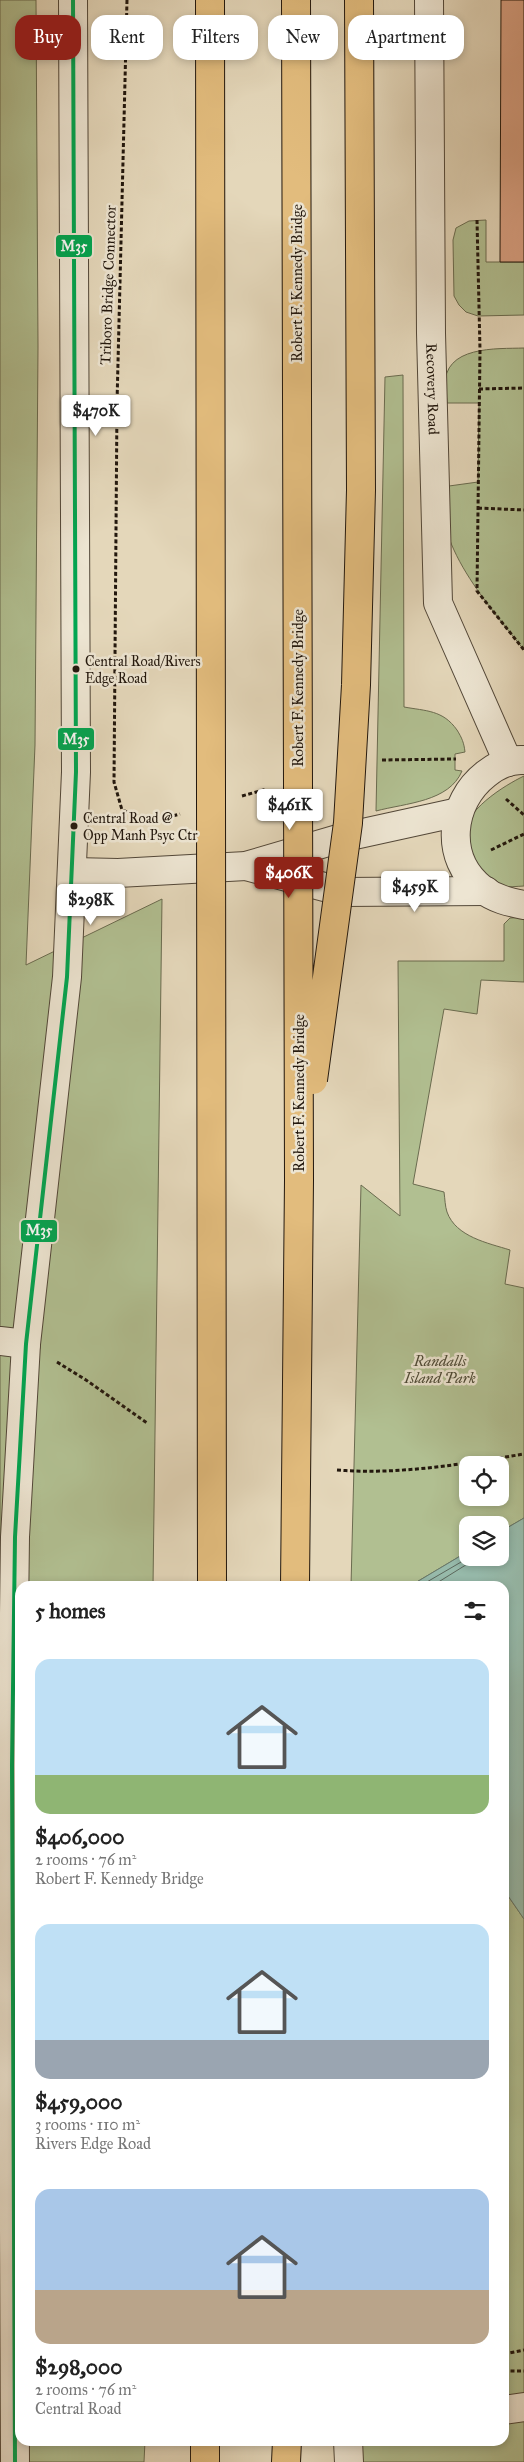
<!DOCTYPE html>
<html lang="en">
<head>
<meta charset="utf-8">
<style>
  :root { --surface:#fff; --page:#f6f6f6; --text:#222; --muted:#767676; --accent:#8f2418 }
  body { margin:0; font-family:"IM FELL Great Primer",serif; background:var(--page); color:var(--text); height:100vh; display:flex; flex-direction:column; font-size:19px; white-space:nowrap }
  * { box-sizing:border-box; margin:0 }
  p { font-size:16px; color:var(--muted) }
  .icon { flex:none; width:28px; height:28px; fill:none; stroke:currentColor; stroke-width:2; stroke-linecap:round; stroke-linejoin:round }
  .map { position:relative; flex:1; overflow:hidden }
  .side { position:absolute; left:15px; top:1581px; width:494px; height:865px; display:flex; flex-direction:column; background:var(--surface); border-radius:15px; box-shadow:0 2px 8px #0003 }
  .side>* { flex:none }
  .guide { position:absolute; left:15px; top:15px; width:495px; height:45px; display:flex; gap:10px }
  .fabs { position:absolute; left:459px; top:1456px; display:grid; gap:10px }
  .fabs a { display:grid; place-items:center; width:50px; height:50px; border-radius:10px; background:var(--surface); box-shadow:0 2px 8px #0003; font-size:25px }
  .price { position:absolute; translate:-50% -42px; padding:0 11px; border-radius:5px; background:#fff; color:#222; font-size:16px; line-height:32px; filter:drop-shadow(0 1px 2px #0008) }
  .price::after { content:''; position:absolute; left:50%; top:30px; width:15px; height:11px; margin-left:-8px; background:inherit; clip-path:polygon(0 0,100% 0,50% 100%) }
  .price.active { background:var(--accent); color:#fff }
  ul { padding:0; list-style:none }
  li { display:grid; align-content:center; gap:10px; height:265px; padding:0 20px }
  li span { display:grid; place-items:center; height:155px; border-radius:15px; color:#555 }
  li>.icon { margin-inline-start:auto }
  span .icon { width:90px; height:90px; fill:#fffc; stroke-width:1 }
  li b { font-size:21px }
  h2 { display:flex; justify-content:space-between; align-items:center; height:60px; padding:0 20px; font-size:21px }
  .chip { padding:0 18px; border-radius:15px; background:var(--surface); box-shadow:0 2px 8px #0003; font-size:18px; line-height:45px }
  .chip.active { background:var(--accent); color:#fff }
  .map>svg:first-child { display:block }
  .green { fill:#b1bf91; stroke:#6a6b4f; fill-rule:evenodd }
  .water { fill:#97baaa; stroke:#68796b }
  .lines { fill:none; stroke-linecap:round; stroke-linejoin:round }
  .shore { stroke:#5c685c; stroke-width:1 }
  .building { fill:#daa183; stroke:#22170d }
  .minor-casing { stroke:#524738; stroke-width:30 }
  .highway-casing { stroke:#22170d; stroke-width:30 }
  .path { stroke:#22170d; stroke-width:3; stroke-dasharray:4 2.5; stroke-linecap:butt }
  .minor { stroke:#ede5d2; stroke-width:28 }
  .highway { stroke:#e2bc7d; stroke-width:28 }
  .highway-bridge-casing { stroke:#22170d; stroke-width:30; stroke-linecap:butt }
  .highway-bridge { stroke:#e2bc7d; stroke-width:28 }
  .bus-1-casing { stroke:#ede5d2; stroke-width:8 }
  .bus-1 { stroke:#00a651; stroke-width:4 }
  .bus-dot { fill:#22170d; stroke:#ede5d2; stroke-width:2 }
  .labels { text-anchor:middle; dominant-baseline:central; stroke-width:5; stroke-linejoin:round; paint-order:stroke }
  .bus-label { font-size:14px; fill:#22170d; stroke:#ede5d2; text-anchor:start }
  .street-label { font-size:15px; fill:#22170d; stroke:#ede5d2 }
  .park-label { font-size:15px; font-style:italic; fill:#4d4935; stroke:#ede5d2 }
  .line-badge { stroke:#ede5d2; stroke-width:2 }
  .badge-label { font-size:14px; text-anchor:middle; font-weight:bold; fill:#fff }
</style>
</head>
<body>
<div class="map">
<svg width="524" height="2462" viewBox="0 0 524 2462">
  <rect width="100%" height="100%" fill="#e4d7ba"/>
  <filter id="stains"><feTurbulence type="fractalNoise" baseFrequency=".004" numOctaves="4"/><feColorMatrix values="0 0 0 0 .2 0 0 0 0 .09 0 0 0 0 .02 0 0 0 .5 -.17"/></filter>
  <radialGradient id="worn" r=".72"><stop offset=".6" stop-color="#630" stop-opacity="0"/><stop offset="1" stop-color="#630" stop-opacity=".3"/></radialGradient>
  <path class="green" d="M 0,0 L 36,0 L 38,347 L 35,745 L 26,965 L 162,899 L 153,1586 L 20,1586 L 20,2441 L 145,2441 L 144,2462 L 0,2462 Z
    M 486,220 L 486,262 L 524,262 L 524,315 L 478,316 L 466,312 L 459,305 L 454,296 L 453,240 L 456,228 L 469,221 Z
    M 524,348 L 524,650 C 496,614 423,535 449,486 L 478,482 L 479,403 L 447,403 C 447,397 445,392 445,387 C 443,345 497,349 524,348 Z
    M 403,375 L 404,707 C 426,711 443,710 457,730 C 462,738 464,743 465,752 L 455,754 L 455,770 L 462,771 C 449,802 406,803 376,811 L 385,377 Z
    M 524,776 L 524,886 C 491,888 488,890 474,858 C 472,852 466,844 465,837 C 461,812 505,785 524,776 Z
    M 524,917 L 524,982 L 481,980 L 477,1014 L 444,1009 L 413,1184 L 444,1192 C 445,1199 445,1206 447,1212 C 456,1237 488,1243 510,1250 L 505,1284 L 524,1288 L 524,1518 L 500,1532 L 500,1525 L 468,1525 L 467,1552 L 410,1586 L 351,1586 L 361,1185 L 400,1216 L 398,961 L 504,961 L 504,924 L 510,918 ZM 468,1465 L 500,1465 L 500,1498 L 468,1498 Z
    M 504,1890 L 524,1919 L 524,2462 L 360,2462 L 359,2441 L 504,2441 Z"/>
  <path class="water" d="M 524,1518 L 524,1919 L 504,1890 L 504,1586 L 410,1586 L 467,1552 L 468,1558 L 500,1558 L 500,1532 Z"/>
  <g class="lines">
    <path class="shore" d="M 420,1586 L 468,1558
      M 432,1586 L 477,1558"/>
  </g>
  <path class="building" d="M 501,0 L 524,0 L 524,262 L 500,262 Z"/>
  <g class="lines">
    <defs>
      <g id="minor">
        <path id="s1" d="M 429,0 L 431,333 L 438,603 L 508,762"/>
        <path d="M 524,760 C 510,759 496,766 486,774 C 450,802 443,858 482,889 C 495,899 509,902 524,905"/>
        <path d="M 246,866 L 343,892 L 486,891"/>
        <path d="M 73,872 L 118,873 L 246,866 L 345,837 L 459,812"/>
        <path d="M 0,1341 L 26,1344"/>
        <path d="M 504,2410 L 524,2407"/>
        <path d="M 348,2441 L 349,2462"/>
        <path d="M 15,2462 L 12,1765 L 15,1537 L 26,1344 L 67,977 L 76,772 L 73,0"/>
      </g>
      <path id="highway" d="M 205,2462 L 205,2441
        M 286,2462 L 287,2441"/>
    </defs>
    <use href="#minor" class="minor-casing"/>
    <use href="#highway" class="highway-casing"/>
    <path class="path" d="M 127,0 L 117,403 L 114,782 L 122,810 C 148,820 153,822 180,814
      M 477,220 L 480,350 L 477,591 L 524,650
      M 479,389 L 524,388
      M 478,508 L 524,510
      M 382,760 L 456,759
      M 242,796 L 267,789
      M 506,799 L 524,815
      M 491,850 L 524,834
      M 57,1362 L 86,1380 L 147,1423
      M 337,1470 C 399,1475 462,1464 524,1454
      M 504,2354 L 524,2350
      M 504,2371 L 524,2371"/>
    <use href="#minor" class="minor"/>
    <use href="#highway" class="highway"/>
    <defs>
      <path id="highway-bridge" d="M 210,0 L 212,1586
        M 313,1080 L 348,823 L 356,685 L 361,490 L 359,0
        M 295,1586 L 299,1180 L 296,0"/>
    </defs>
    <use href="#highway-bridge" class="highway-bridge-casing"/>
    <use href="#highway-bridge" class="highway-bridge"/>
    <defs>
      <path id="bus-1" d="M 15,2462 L 12,1765 L 15,1537 L 26,1344 L 67,977 L 76,772 L 73,0"/>
    </defs>
    <use href="#bus-1" class="bus-1-casing"/>
    <use href="#bus-1" class="bus-1"/>
  </g>
  <g class="bus-dot">
    <circle cx="76" cy="669" r="4.5"/>
    <circle cx="74" cy="826" r="4.5"/>
  </g>
  <g class="labels">
    <g class="bus-label">
      <text x="85" y="661">Central Road/Rivers<tspan x="85" dy="17">Edge Road</tspan></text>
      <text x="83" y="818">Central Road @<tspan x="83" dy="17">Opp Manh Psyc Ctr</tspan></text>
    </g>
    <g class="street-label">
      <text transform="translate(297 283) rotate(-90)">Robert F. Kennedy Bridge</text>
      <text transform="translate(108 285) rotate(-88)">Triboro Bridge Connector</text>
      <text stroke="none"><textPath href="#s1" startOffset="389">Recovery Road</textPath></text>
      <text transform="translate(298 688) rotate(-90)">Robert F. Kennedy Bridge</text>
      <text transform="translate(299 1093) rotate(-90)">Robert F. Kennedy Bridge</text>
    </g>
    <g class="park-label">
      <text x="440" y="1361">Randalls<tspan x="440" dy="17">Island Park</tspan></text>
    </g>
  </g>
  <g class="line-badge">
    <rect x="55" y="234" width="38" height="24" rx="5" fill="#00a651"/>
    <rect x="57" y="727" width="38" height="24" rx="5" fill="#00a651"/>
    <rect x="20" y="1219" width="38" height="24" rx="5" fill="#00a651"/>
  </g>
  <g class="badge-label">
    <text x="74" y="251">M35</text>
    <text x="76" y="744">M35</text>
    <text x="39" y="1235">M35</text>
  </g>
  <rect width="100%" height="100%" filter="url(#stains)"/>
  <rect width="100%" height="100%" fill="url(#worn)"/>
</svg>
<div class="fabs">
<a><svg class="icon" aria-label="locate" viewBox="0 0 24 24"><circle cx="12" cy="12" r="6"/><path d="M12 2v4M12 18v4M2 12h4M18 12h4"/></svg></a>
<a><svg class="icon" aria-label="layers" viewBox="0 0 24 24"><path d="M12 4l9 5-9 5-9-5zM3 14l9 5 9-5"/></svg></a>
</div>
<b class="price" style="left:96px;top:437px">$470K</b>
<b class="price" style="left:290px;top:831px">$461K</b>
<b class="price active" style="left:289px;top:899px">$406K</b>
<b class="price" style="left:415px;top:913px">$459K</b>
<b class="price" style="left:91px;top:926px">$298K</b>
<div class="guide">
<a class="chip active">Buy</a>
<a class="chip">Rent</a>
<a class="chip">Filters</a>
<a class="chip">New</a>
<a class="chip">Apartment</a>
</div>
<section class="side">
<h2>5 homes<svg class="icon" aria-label="filters" viewBox="0 0 24 24"><path d="M4 7h16M4 17h16"/><circle cx="9" cy="7" r="2"/><circle cx="15" cy="17" r="2"/></svg></h2>
<ul>
<li><span style="background:linear-gradient(#bfe0f5 75%,#8fb573 0)"><svg class="icon" aria-label="home" viewBox="0 0 24 24"><path d="M3 11l9-7 9 7M6 9v11h12V9"/></svg></span><div><b>$406,000</b><p>2 rooms · 76 m²</p><p>Robert F. Kennedy Bridge</p></div></li>
<li><span style="background:linear-gradient(#bfe0f5 75%,#9aa5b1 0)"><svg class="icon" aria-label="home" viewBox="0 0 24 24"><path d="M3 11l9-7 9 7M6 9v11h12V9"/></svg></span><div><b>$459,000</b><p>3 rooms · 110 m²</p><p>Rivers Edge Road</p></div></li>
<li><span style="background:linear-gradient(#a9c7e8 65%,#b9a48a 0)"><svg class="icon" aria-label="home" viewBox="0 0 24 24"><path d="M3 11l9-7 9 7M6 9v11h12V9"/></svg></span><div><b>$298,000</b><p>2 rooms · 76 m²</p><p>Central Road</p></div></li>
</ul>
</section>
</div>
</body>
</html>
